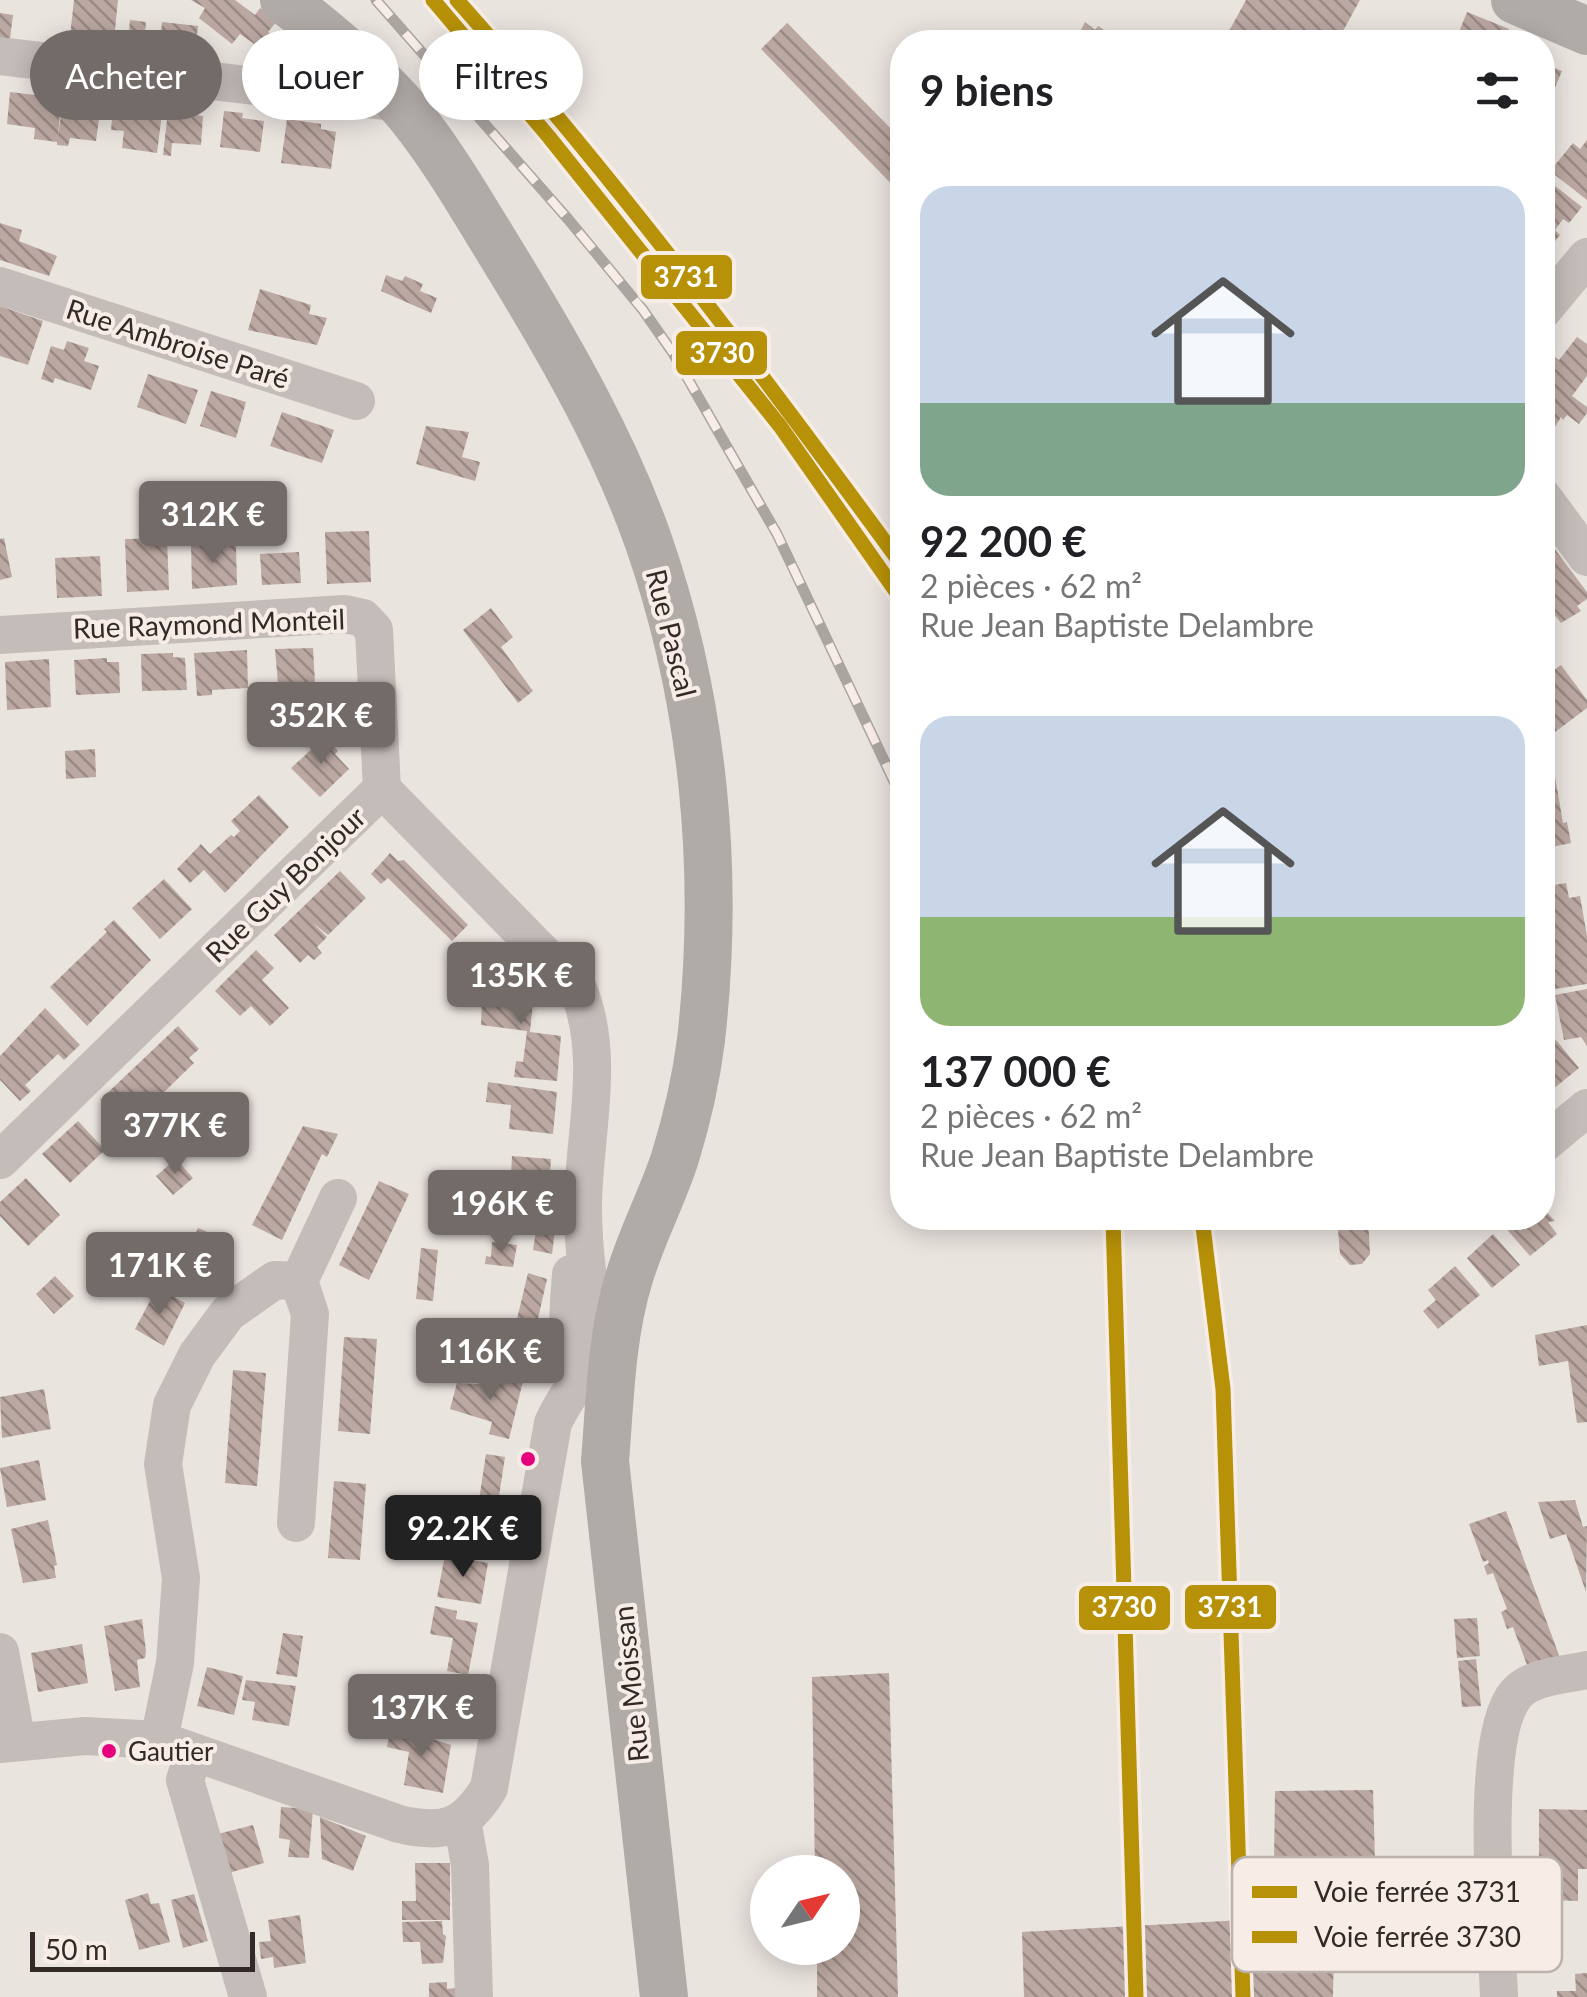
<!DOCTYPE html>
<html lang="fr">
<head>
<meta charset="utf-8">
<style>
  :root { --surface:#fff; --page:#f2f2f2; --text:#202124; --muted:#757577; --accent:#736b67 }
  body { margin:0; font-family:Lato,sans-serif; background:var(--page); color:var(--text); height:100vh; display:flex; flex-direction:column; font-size:38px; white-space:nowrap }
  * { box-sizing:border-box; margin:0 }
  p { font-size:32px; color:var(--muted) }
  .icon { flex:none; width:55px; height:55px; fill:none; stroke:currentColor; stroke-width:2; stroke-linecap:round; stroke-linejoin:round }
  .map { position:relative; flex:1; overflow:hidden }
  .side { position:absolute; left:890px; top:30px; width:665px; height:1200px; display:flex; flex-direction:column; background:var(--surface); border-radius:40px; box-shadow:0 5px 25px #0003 }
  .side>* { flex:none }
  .top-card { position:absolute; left:30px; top:30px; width:710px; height:90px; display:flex; gap:20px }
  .needle { width:65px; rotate:55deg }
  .tools { position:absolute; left:750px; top:1855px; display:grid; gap:20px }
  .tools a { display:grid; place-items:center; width:110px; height:110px; border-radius:50%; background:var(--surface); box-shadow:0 5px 25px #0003; font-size:50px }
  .scale { position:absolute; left:30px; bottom:25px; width:225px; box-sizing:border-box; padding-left:10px; border:5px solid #332a27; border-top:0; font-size:28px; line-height:35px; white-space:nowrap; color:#332a27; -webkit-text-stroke:8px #f7ede6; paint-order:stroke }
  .price { position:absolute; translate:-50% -85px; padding:0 22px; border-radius:10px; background:var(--accent); color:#fff; font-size:32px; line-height:65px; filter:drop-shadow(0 2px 5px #0008) }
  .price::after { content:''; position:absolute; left:50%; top:60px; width:30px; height:22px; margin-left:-15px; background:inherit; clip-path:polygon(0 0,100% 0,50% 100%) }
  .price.current { background:#222; color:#fff }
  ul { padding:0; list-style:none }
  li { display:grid; align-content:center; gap:20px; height:530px; padding:0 30px }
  li span { display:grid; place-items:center; height:310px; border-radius:30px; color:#555 }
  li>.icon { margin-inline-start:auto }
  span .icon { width:180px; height:180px; fill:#fffc; stroke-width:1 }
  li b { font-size:42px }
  h2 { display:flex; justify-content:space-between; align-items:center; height:120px; padding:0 30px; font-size:42px }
  .pill { padding:0 35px; border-radius:45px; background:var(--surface); box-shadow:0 5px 25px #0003; font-size:35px; line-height:90px }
  .pill.current { background:var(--accent); color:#fff }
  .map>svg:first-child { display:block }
  .building { fill:url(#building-back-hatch) }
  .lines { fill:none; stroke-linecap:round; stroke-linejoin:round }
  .minor { stroke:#c3bcb8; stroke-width:38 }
  .major { stroke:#b1aba8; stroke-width:48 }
  .rail-casing { stroke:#aba5a2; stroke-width:11 }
  .rail { stroke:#f7ede6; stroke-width:8; stroke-dasharray:22; stroke-linecap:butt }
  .rail-1-casing { stroke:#f7ede6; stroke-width:22 }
  .rail-2-casing { stroke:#f7ede6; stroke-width:22 }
  .rail-1 { stroke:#b79108; stroke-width:15 }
  .rail-2 { stroke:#b79108; stroke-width:15 }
  .bus-dot { fill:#e5007d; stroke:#f7ede6; stroke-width:4 }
  .labels { text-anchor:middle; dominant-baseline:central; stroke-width:8; stroke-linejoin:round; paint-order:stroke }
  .bus-label { font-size:26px; fill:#332a27; stroke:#f7ede6; text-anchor:start }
  .street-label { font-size:28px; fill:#332a27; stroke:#f7ede6 }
  .key { fill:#f7ede6; stroke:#bcb2ad; stroke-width:2.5 }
  .key-label { font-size:28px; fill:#332a27 }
  .line-badge { stroke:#f7ede6; stroke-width:4 }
  .badge-label { font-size:28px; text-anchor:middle; font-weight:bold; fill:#fff }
</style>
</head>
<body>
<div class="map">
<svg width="1587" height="1997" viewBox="0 0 1587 1997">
  <defs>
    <pattern id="building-back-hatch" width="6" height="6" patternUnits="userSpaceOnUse" patternTransform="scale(2.5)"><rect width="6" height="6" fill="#bca8a2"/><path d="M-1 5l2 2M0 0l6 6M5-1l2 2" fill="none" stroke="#998984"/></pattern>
  </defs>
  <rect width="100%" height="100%" fill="#eae4df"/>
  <path class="building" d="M 74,0 L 118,0 L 114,40 L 70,36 Z
    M 191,0 L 235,0 L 255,15 L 260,8 L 277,21 L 268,32 L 288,47 L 278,61 L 240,34 L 232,44 L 199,18 L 205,8 Z
    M 1246,0 L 1360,0 L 1337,42 L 1223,42 Z
    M 1467,12 L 1509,29 L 1503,42 L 1455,42 Z
    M 0,13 L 13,15 L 10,39 L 0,38 Z
    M 130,20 L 146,22 L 144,44 L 128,42 Z
    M 162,22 L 198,26 L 194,62 L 159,59 Z
    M 1085,22 L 1095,30 L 1098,26 L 1106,31 L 1100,42 L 1093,42 L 1080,32 Z
    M 787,23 L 902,140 L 902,195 L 761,49 Z
    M 1542,63 L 1562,71 L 1543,116 L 1542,116 Z
    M 10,92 L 61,98 L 58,137 L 63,99 L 101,104 L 96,141 L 70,138 L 68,146 L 57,145 L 57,142 L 34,139 L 35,128 L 7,124 Z
    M 113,107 L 162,113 L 157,153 L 122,148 L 124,131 L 111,130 Z
    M 168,111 L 203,116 L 201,145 L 172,143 L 171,156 L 163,155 Z
    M 224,111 L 243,113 L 242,118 L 264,121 L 260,152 L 220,147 Z
    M 287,119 L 321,124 L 321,129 L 336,132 L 331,169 L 281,163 Z
    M 1587,140 L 1587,200 L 1550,171 L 1573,143 L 1580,149 Z
    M 1550,182 L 1582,207 L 1569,223 L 1563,219 L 1555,230 L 1560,235 L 1542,257 L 1542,192 Z
    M 0,223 L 22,230 L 19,241 L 57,256 L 49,276 L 0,260 Z
    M 386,275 L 402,281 L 405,276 L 423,284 L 420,291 L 437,298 L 431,313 L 381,291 Z
    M 260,289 L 311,305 L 309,314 L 327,318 L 317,345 L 248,330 Z
    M 0,306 L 43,321 L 28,365 L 0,356 Z
    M 1577,337 L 1587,344 L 1587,376 L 1572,396 L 1587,407 L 1587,413 L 1579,424 L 1567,415 L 1563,420 L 1561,417 L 1553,430 L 1542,434 L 1542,381 L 1546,376 L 1542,373 L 1555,357 L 1559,360 Z
    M 67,341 L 89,348 L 84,361 L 99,366 L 91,390 L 55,378 L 53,383 L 41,379 L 51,346 L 64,350 Z
    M 148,374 L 198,390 L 186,424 L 137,407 Z
    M 211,391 L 246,402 L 236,438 L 200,426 Z
    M 282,412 L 334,430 L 322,463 L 270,446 Z
    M 426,426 L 469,432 L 462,457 L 480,462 L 475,481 L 416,464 Z
    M 369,531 L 371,582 L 327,584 L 325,532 Z
    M 1542,532 L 1587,592 L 1587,599 L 1577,606 L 1581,611 L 1561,623 L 1542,599 Z
    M 4,538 L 12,577 L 0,580 L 0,539 Z
    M 167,538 L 169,590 L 127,592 L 125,539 Z
    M 191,544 L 236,546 L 237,585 L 192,589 Z
    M 299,552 L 301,583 L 262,585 L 260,554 Z
    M 100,556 L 102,596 L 57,598 L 55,558 Z
    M 491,608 L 513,637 L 501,647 L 533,691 L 518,703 L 463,630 Z
    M 313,648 L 315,683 L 278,684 L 275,649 Z
    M 247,650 L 248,688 L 212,690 L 212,695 L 197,696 L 194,653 Z
    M 173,653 L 173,657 L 185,658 L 187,690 L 142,691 L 141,654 Z
    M 107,658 L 107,662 L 119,662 L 120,693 L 76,695 L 74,660 Z
    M 49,659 L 51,707 L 7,710 L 5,662 Z
    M 1561,665 L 1587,700 L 1587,708 L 1555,732 L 1542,715 L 1542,678 Z
    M 325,737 L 338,751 L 335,754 L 349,769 L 320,797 L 291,768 Z
    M 1549,741 L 1563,823 L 1567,822 L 1571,843 L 1542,849 L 1542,742 Z
    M 95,749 L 96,777 L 66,779 L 65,751 Z
    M 259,795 L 289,827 L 225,893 L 204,870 L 190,883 L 177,869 L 201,844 L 210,854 L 231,835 L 234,837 L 240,831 L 231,821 Z
    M 390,853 L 398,861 L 404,860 L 468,925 L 452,941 L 388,878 L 381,884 L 371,874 Z
    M 340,871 L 366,898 L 328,935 L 313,923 L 327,937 L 317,947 L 322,953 L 314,960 L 308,955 L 300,963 L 274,935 Z
    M 164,879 L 192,909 L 160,939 L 132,908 Z
    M 1566,883 L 1569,898 L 1580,896 L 1587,936 L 1587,984 L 1555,989 L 1542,934 L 1542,887 Z
    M 114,920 L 151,960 L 87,1026 L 50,987 L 107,932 L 104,929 Z
    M 256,950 L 274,968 L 262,980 L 289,1008 L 270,1026 L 251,1006 L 240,1016 L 215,991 Z
    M 483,975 L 534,989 L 530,1032 L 561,1036 L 557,1081 L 514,1077 L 516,1061 L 523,1062 L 527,1031 L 481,1025 Z
    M 1587,989 L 1587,1046 L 1581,1037 L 1564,1040 L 1555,995 Z
    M 45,1008 L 80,1045 L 64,1060 L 58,1054 L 25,1085 L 31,1091 L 20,1101 L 0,1080 L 0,1056 Z
    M 178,1026 L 199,1049 L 189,1058 L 194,1063 L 162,1094 L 170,1103 L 147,1125 L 140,1118 L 128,1129 L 100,1100 Z
    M 1556,1040 L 1579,1068 L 1542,1098 L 1542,1051 Z
    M 488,1082 L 557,1092 L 553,1134 L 509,1129 L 511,1105 L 486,1102 Z
    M 78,1121 L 105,1150 L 70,1183 L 42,1154 Z
    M 303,1126 L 338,1134 L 327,1157 L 322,1154 L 282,1240 L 252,1225 Z
    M 512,1156 L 551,1159 L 548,1198 L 510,1194 Z
    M 176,1159 L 193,1178 L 173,1195 L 156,1176 Z
    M 26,1178 L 60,1215 L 28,1246 L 0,1216 L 0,1202 Z
    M 379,1181 L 409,1194 L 369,1280 L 339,1265 Z
    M 540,1206 L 558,1208 L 552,1254 L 533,1250 Z
    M 1542,1207 L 1555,1221 L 1548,1222 L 1557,1234 L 1530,1256 L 1503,1225 L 1513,1218 L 1542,1218 Z
    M 1337,1218 L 1368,1218 L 1370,1254 L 1362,1264 L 1350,1265 L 1340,1254 Z
    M 198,1228 L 229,1241 L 210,1284 L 180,1270 Z
    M 1493,1234 L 1520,1265 L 1492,1288 L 1467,1258 Z
    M 492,1242 L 517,1245 L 513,1267 L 485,1264 L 486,1256 L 491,1257 Z
    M 421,1248 L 438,1250 L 433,1301 L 416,1299 Z
    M 1455,1266 L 1480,1295 L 1438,1329 L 1423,1311 L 1436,1300 L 1428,1290 Z
    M 528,1273 L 547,1279 L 537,1323 L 517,1319 Z
    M 55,1276 L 74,1296 L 54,1314 L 36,1294 Z
    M 157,1288 L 185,1303 L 164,1346 L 135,1329 Z
    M 1587,1325 L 1587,1422 L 1577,1423 L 1568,1361 L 1539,1366 L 1535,1335 Z
    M 515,1327 L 535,1331 L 528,1361 L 550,1367 L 546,1383 L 481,1369 L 489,1334 L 512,1339 Z
    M 344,1337 L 377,1339 L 370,1434 L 338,1431 Z
    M 233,1370 L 266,1373 L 257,1486 L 225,1483 Z
    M 500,1376 L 523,1381 L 509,1439 L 489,1434 L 492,1422 L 450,1409 L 457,1383 L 496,1385 Z
    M 44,1389 L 51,1429 L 2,1438 L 0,1397 Z
    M 486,1454 L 505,1457 L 494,1529 L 475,1526 Z
    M 39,1460 L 46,1500 L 7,1507 L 0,1468 Z
    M 334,1481 L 366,1484 L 360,1560 L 328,1558 Z
    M 1575,1500 L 1583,1527 L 1587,1526 L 1586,1592 L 1566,1534 L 1550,1539 L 1538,1502 Z
    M 1506,1511 L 1560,1658 L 1527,1665 L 1513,1627 L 1507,1629 L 1501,1612 L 1507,1609 L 1493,1573 L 1487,1575 L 1484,1566 L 1489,1563 L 1488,1560 L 1483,1562 L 1469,1524 Z
    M 48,1520 L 57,1565 L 54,1566 L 56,1578 L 23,1583 L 11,1529 Z
    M 445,1555 L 488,1563 L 481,1604 L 437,1597 Z
    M 435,1606 L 457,1611 L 456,1619 L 478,1623 L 468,1675 L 447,1671 L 453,1638 L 430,1634 Z
    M 1477,1618 L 1480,1656 L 1457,1658 L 1454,1619 Z
    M 142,1619 L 146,1651 L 145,1658 L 137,1660 L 140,1687 L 115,1691 L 104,1626 Z
    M 283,1633 L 303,1636 L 297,1677 L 276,1674 Z
    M 82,1644 L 88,1683 L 38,1692 L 31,1653 Z
    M 1476,1659 L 1481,1706 L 1462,1707 L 1458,1661 Z
    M 207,1667 L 243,1676 L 234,1715 L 197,1706 Z
    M 889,1673 L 898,1997 L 817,1997 L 817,1948 L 842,1948 L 842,1872 L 815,1872 L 812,1677 Z
    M 246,1680 L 296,1686 L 289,1726 L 252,1720 L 255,1702 L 242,1700 Z
    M 446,1684 L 466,1688 L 458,1736 L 438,1732 Z
    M 391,1726 L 451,1745 L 443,1793 L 404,1785 L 409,1752 L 387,1747 Z
    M 1373,1790 L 1375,1861 L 1274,1862 L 1275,1791 Z
    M 281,1807 L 313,1809 L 309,1858 L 288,1857 L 290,1840 L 279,1838 Z
    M 1539,1809 L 1587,1810 L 1587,1869 L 1578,1869 L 1578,1901 L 1547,1900 L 1548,1869 L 1539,1869 Z
    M 320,1817 L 366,1836 L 353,1871 L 322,1859 Z
    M 253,1825 L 264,1863 L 225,1874 L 214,1835 Z
    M 415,1863 L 450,1863 L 450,1920 L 402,1920 L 402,1901 L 416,1901 Z
    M 148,1893 L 151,1904 L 159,1903 L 170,1942 L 139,1950 L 125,1900 Z
    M 194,1894 L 208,1941 L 183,1948 L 171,1900 Z
    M 1335,1895 L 1333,1997 L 1024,1997 L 1022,1932 L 1261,1919 L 1266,1902 L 1271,1898 Z
    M 300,1915 L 306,1963 L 274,1968 L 273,1957 L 261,1959 L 259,1942 L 271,1941 L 268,1920 Z
    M 442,1921 L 443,1934 L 446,1936 L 443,1963 L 422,1964 L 420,1942 L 403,1942 L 402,1922 Z
    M 1587,1973 L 1587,1997 L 1557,1997 L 1557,1991 L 1576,1991 L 1575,1974 Z
    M 447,1982 L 447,1989 L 455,1988 L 455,1997 L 429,1997 L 429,1983 Z"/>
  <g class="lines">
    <path class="minor" d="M 0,56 L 400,103
      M 0,286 L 356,401
      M 1542,311 L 1587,257
      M 1542,496 L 1587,557
      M 0,635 L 345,614 L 363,618 L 374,630 L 382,789
      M 1542,1145 L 1587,1108
      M 0,1160 L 382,789
      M 571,1274 C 569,1306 563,1341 579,1370 L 592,1374
      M 296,1523 L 310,1314 L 299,1281
      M 0,1652 L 17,1742
      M 159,1740 L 175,1663 L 181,1578 L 163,1464 L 172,1405 L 197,1355 L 228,1313 L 275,1280 L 299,1281 L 338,1198
      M 0,1744 L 85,1736 L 159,1740 L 399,1824 C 443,1834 464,1829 489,1788 L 553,1423 C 568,1393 577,1376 612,1371 C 591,1317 583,1263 583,1204 C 584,1133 606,1057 578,989 L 382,789
      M 194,1752 L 185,1780 L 248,1997
      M 462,1820 L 470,1865 L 474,1997
      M 1499,1997 C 1497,1934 1478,1738 1516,1694 C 1532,1676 1564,1675 1587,1670"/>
    <path class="major" d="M 284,0 C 324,31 364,64 398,101 C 440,148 477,215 510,268 C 563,355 614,444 648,540 C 704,700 720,872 701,1040 C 696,1080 687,1119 675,1158 C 662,1198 641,1237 629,1278 C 611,1336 610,1401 605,1461 L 664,1997
      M 1515,0 L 1587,31"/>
    <defs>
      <path id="rail" d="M 376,0 L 568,219 L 643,310 L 673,353 L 777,534 L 899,792"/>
    </defs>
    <use href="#rail" class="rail-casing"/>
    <use href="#rail" class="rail"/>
    <defs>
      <path id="rail-1" d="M 457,0 C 616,179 761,372 902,565
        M 1202,1218 L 1223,1389 L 1243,1997"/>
      <path id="rail-2" d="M 433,0 L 549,137 L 780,426 L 902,600
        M 1113,1218 L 1136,1997"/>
    </defs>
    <use href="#rail-1" class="rail-1-casing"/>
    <use href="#rail-2" class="rail-2-casing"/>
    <use href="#rail-1" class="rail-1"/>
    <use href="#rail-2" class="rail-2"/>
  </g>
  <g class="bus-dot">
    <circle cx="528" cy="1459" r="9"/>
    <circle cx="109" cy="1751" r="9"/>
  </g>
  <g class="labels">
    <g class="bus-label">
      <text x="128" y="1751">Gautier</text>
    </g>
    <g class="street-label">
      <text transform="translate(178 343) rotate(18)">Rue Ambroise Paré</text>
      <text transform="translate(209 623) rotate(-2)">Rue Raymond Monteil</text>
      <text transform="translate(672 633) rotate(76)">Rue Pascal</text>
      <text transform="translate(285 884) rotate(-44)">Rue Guy Bonjour</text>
      <text transform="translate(630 1684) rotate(-96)">Rue Moissan</text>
    </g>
  </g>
  <rect x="1232" y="1857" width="330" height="115" rx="15" class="key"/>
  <rect x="1252" y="1886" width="45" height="12" fill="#b79108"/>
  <rect x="1252" y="1931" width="45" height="12" fill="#b79108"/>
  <g class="key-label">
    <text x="1314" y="1902">Voie ferrée 3731</text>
    <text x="1314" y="1947">Voie ferrée 3730</text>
  </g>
  <g class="line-badge">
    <rect x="639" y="253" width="95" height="48" rx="10" fill="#b79108"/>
    <rect x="674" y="329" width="95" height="48" rx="10" fill="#b79108"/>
    <rect x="1183" y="1583" width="95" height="48" rx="10" fill="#b79108"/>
    <rect x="1077" y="1584" width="95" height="48" rx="10" fill="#b79108"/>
  </g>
  <g class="badge-label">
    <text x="686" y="287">3731</text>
    <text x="722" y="363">3730</text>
    <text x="1230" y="1617">3731</text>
    <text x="1124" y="1617">3730</text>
  </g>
</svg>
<div class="tools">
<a><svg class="needle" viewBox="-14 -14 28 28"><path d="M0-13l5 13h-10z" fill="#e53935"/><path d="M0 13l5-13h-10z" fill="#757577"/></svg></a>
</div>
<div class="scale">50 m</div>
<b class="price" style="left:213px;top:566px">312K €</b>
<b class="price" style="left:321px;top:767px">352K €</b>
<b class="price" style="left:521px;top:1027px">135K €</b>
<b class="price" style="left:175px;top:1177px">377K €</b>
<b class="price" style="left:502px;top:1255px">196K €</b>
<b class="price" style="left:160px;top:1317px">171K €</b>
<b class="price" style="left:490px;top:1403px">116K €</b>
<b class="price current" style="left:463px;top:1580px">92.2K €</b>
<b class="price" style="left:422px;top:1759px">137K €</b>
<div class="top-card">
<a class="pill current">Acheter</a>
<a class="pill">Louer</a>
<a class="pill">Filtres</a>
</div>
<section class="side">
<h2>9 biens<svg class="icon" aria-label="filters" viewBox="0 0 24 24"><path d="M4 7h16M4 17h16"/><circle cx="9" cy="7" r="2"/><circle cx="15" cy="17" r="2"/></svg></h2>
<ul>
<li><span style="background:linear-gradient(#c9d6e8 70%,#7fa58c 0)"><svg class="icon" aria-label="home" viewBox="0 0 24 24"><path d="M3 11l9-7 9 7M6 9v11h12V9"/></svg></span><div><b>92 200 €</b><p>2 pièces · 62 m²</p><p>Rue Jean Baptiste Delambre</p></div></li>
<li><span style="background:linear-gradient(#c9d6e8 65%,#8fb573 0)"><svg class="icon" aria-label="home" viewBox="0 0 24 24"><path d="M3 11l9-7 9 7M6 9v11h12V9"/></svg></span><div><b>137 000 €</b><p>2 pièces · 62 m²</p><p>Rue Jean Baptiste Delambre</p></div></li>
</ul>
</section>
</div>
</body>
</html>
